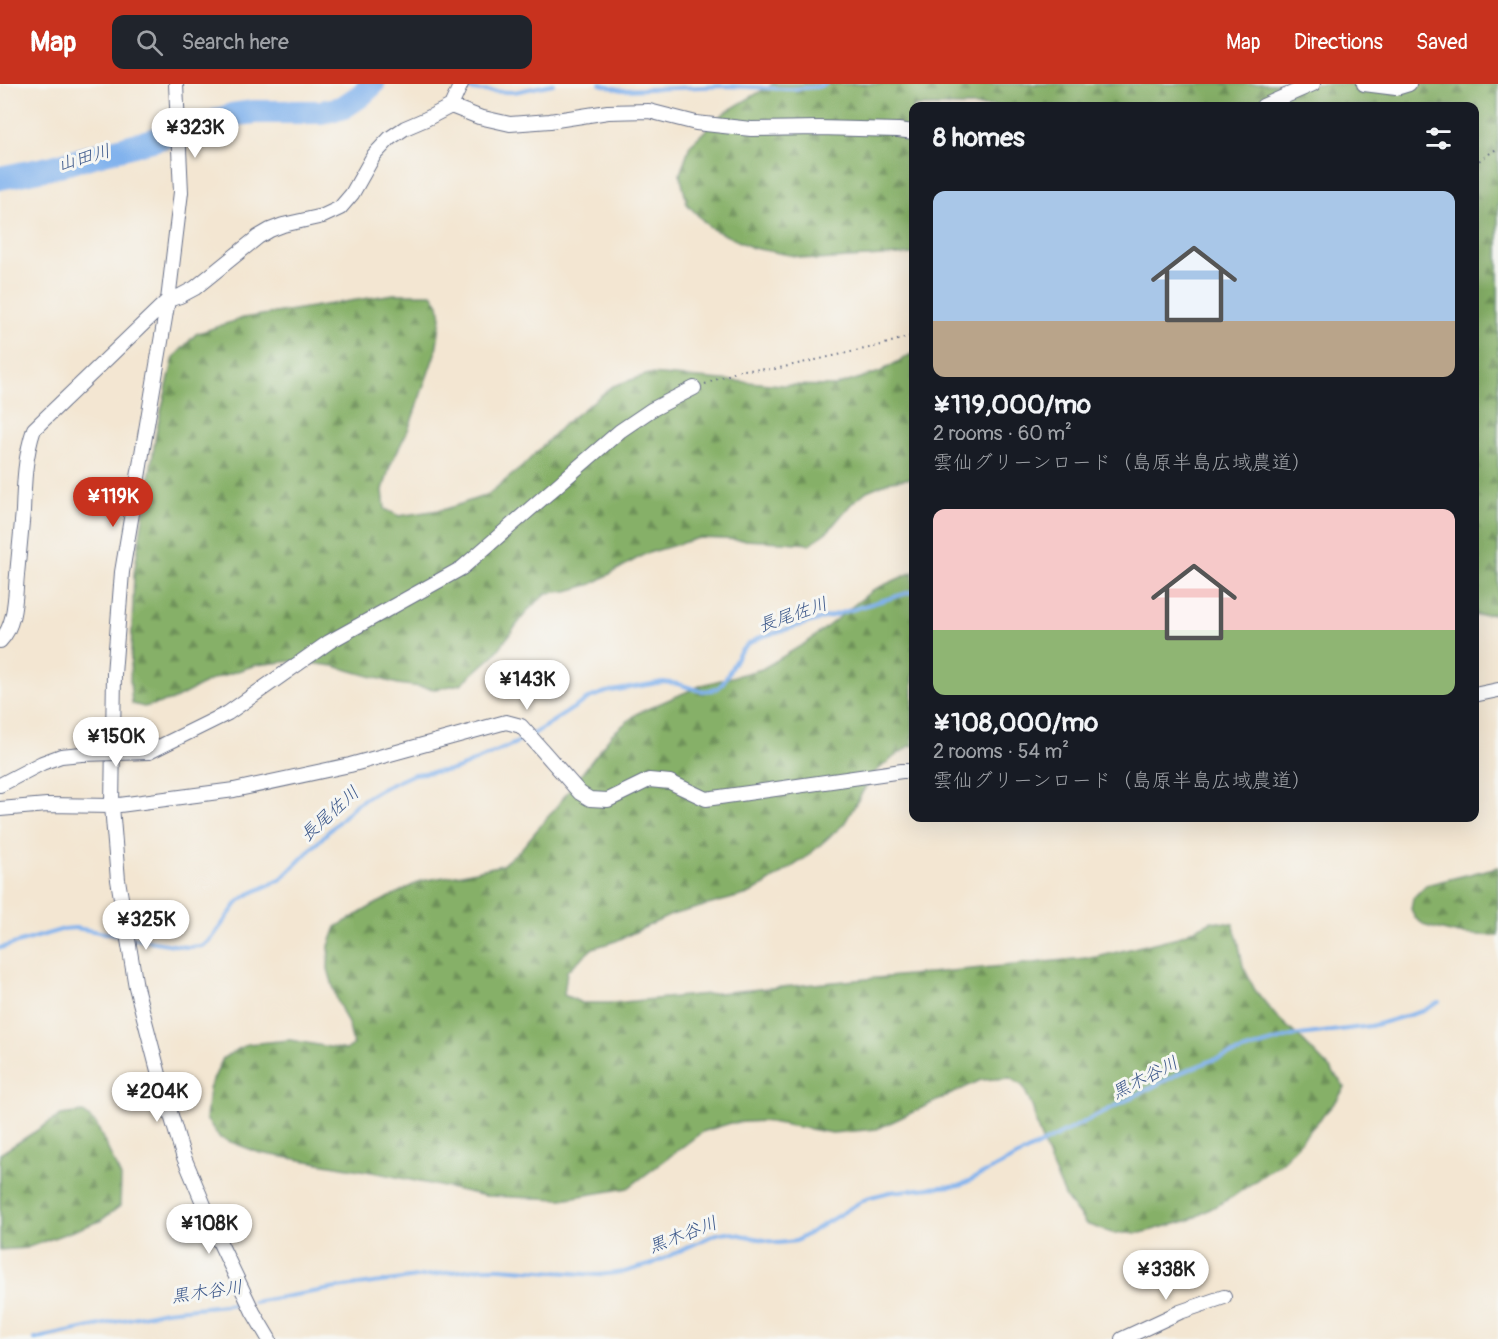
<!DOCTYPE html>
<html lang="en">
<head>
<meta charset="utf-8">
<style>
  :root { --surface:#171b24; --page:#20242c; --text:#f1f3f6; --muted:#9ea1a6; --accent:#c8321e }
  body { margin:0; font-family:Pangolin,"Klee One",sans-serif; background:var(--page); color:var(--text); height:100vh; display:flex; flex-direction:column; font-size:22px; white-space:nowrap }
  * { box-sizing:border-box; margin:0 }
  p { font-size:20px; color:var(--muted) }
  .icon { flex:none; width:33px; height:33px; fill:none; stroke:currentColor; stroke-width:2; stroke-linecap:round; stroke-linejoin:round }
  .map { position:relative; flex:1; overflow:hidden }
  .side { position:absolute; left:909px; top:18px; width:570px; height:720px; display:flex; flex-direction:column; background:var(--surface); border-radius:12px; box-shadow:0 6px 24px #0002 }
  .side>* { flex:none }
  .price { position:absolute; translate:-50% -51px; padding:0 14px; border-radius:21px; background:#fff; color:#222; font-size:20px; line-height:39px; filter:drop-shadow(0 2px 3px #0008) }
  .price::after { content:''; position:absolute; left:50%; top:36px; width:18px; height:14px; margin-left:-9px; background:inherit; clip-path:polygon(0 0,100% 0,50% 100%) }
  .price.selected { background:var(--accent); color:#fff }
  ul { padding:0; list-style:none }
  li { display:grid; align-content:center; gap:12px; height:318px; padding:0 24px }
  li span { display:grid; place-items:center; height:186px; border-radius:12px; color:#555 }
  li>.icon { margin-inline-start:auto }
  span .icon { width:108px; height:108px; fill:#fffc; stroke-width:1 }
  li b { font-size:26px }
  h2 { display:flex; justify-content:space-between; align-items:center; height:72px; padding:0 24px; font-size:26px }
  header { display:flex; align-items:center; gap:36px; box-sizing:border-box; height:84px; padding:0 30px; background:var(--accent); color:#fff }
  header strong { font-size:28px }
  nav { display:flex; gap:33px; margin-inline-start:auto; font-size:21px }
  .search { width:420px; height:54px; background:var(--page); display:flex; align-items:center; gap:15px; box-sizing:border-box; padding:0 21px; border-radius:12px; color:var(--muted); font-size:22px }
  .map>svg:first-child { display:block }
  .forest { fill:url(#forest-firs); stroke:#507063; stroke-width:1.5 }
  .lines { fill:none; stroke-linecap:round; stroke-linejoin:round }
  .stream { stroke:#81b2ed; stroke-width:4 }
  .river { stroke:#81b2ed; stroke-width:24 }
  .minor-casing { stroke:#676f87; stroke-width:16 }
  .path { stroke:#676f87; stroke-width:2; stroke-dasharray:1.5 4.5; stroke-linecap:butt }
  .minor { stroke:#fff; stroke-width:14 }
  .minor-bridge-casing { stroke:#676f87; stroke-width:16; stroke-linecap:butt }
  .minor-bridge { stroke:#fff; stroke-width:14 }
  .labels { text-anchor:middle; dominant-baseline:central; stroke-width:6; stroke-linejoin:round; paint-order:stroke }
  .water-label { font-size:18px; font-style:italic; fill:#3a5689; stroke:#f6f6f2 }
</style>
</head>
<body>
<header>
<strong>Map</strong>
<div class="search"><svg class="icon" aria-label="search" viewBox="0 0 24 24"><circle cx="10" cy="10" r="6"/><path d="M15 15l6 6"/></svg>Search here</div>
<nav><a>Map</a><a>Directions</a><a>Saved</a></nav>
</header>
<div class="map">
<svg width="1498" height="1255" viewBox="0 0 1498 1255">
  <defs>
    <pattern id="forest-firs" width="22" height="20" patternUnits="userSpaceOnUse" patternTransform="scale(1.5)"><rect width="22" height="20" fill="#86b068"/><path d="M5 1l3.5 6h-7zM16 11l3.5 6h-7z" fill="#6d9059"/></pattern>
  </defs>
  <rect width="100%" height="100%" fill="#f6f6f2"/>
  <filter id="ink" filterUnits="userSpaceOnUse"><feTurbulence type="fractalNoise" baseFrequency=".0167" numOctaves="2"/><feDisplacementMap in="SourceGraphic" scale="12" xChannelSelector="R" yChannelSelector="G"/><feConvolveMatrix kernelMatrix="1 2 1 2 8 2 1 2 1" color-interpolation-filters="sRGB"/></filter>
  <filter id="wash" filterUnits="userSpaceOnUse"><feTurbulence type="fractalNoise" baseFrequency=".008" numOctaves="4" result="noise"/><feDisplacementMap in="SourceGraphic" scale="24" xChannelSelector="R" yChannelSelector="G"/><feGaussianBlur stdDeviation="1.35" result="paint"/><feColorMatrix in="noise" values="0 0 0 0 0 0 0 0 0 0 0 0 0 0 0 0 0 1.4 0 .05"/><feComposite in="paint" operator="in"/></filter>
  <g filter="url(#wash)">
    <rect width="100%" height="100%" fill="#f3e6d2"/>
    <path class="forest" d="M 773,0 L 1498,0 L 1498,529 L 1475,532 L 1474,22 L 914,22 L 914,170 L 816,176 L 753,164 L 710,144 L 687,120 L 680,90 L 690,61 L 724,29 Z
      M 394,210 L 432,210 L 439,220 L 441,234 L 436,267 L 409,344 L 390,382 L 383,406 L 385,425 L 399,432 L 446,425 L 487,411 L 522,383 L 563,341 L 613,302 L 649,290 L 783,301 L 835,302 L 880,288 L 913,269 L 913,394 L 891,397 L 867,407 L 851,420 L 829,446 L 810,460 L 784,458 L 699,454 L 645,470 L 592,500 L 567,507 L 547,509 L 528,526 L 495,570 L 461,600 L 435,605 L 398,600 L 334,582 L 293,577 L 256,581 L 213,595 L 173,616 L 144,623 L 132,620 L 130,597 L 134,490 L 157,344 L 174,273 L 196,250 L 243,234 Z
      M 913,488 L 913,662 L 910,662 L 891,675 L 873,690 L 844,740 L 804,775 L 752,809 L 671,831 L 616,857 L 593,864 L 567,887 L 564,911 L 582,919 L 613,919 L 1097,873 L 1178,853 L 1212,837 L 1233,840 L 1238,856 L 1243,882 L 1255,906 L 1276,932 L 1304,958 L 1332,987 L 1345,1003 L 1337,1016 L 1282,1078 L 1232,1113 L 1190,1136 L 1141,1149 L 1112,1149 L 1086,1140 L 1066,1114 L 1051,1080 L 1038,1046 L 1033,1025 L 1023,1002 L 1010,994 L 981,996 L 877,1045 L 832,1049 L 764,1037 L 731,1039 L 702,1048 L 628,1104 L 562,1115 L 486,1112 L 378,1089 L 260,1069 L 220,1054 L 206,1035 L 209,1005 L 223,974 L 247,960 L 290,956 L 346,966 L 353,961 L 349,942 L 337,916 L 328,885 L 329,862 L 336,843 L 372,822 L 421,797 L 462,790 L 502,781 L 521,765 L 557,722 L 612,650 L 638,629 L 702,601 L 762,585 L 809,557 L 873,506 Z
      M 1498,783 L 1498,852 L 1459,850 L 1426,842 L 1415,834 L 1411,825 L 1413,814 L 1426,801 Z
      M 83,1028 L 96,1040 L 121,1093 L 120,1122 L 100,1137 L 26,1164 L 0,1166 L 0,1070 L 61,1031 Z"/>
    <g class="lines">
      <path class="stream" d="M 439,0 L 479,7 L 514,8 L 553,0
        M 600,0 L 622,6 L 726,2 L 790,5 L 817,3 L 826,0
        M 130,854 L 186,863 L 203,862 L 212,854 L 238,818 L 249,810 L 280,796 L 356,720 L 379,706 L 414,690 L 453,686 L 464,682 L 527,654 L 589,614 L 606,608 L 663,598 L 678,600 L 701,607 L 712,606 L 718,604 L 723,599 L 740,568 L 748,560 L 761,553 L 914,507
        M 0,864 L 64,845 L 75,844 L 123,852
        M 253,1218 L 337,1204 L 482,1184 L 500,1184 L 598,1191 L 624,1188 L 652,1180 L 716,1150 L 727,1148 L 778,1159 L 796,1157 L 867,1114 L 890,1108 L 961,1101 L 1178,990 L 1210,977 L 1292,952 L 1371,942 L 1423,927 L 1439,918
        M 35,1255 L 165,1227 L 245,1219"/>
      <path class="river" d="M 0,94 L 49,84 L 186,47 L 232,31 L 254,28 L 321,28 L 342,24 L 360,12 L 373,0"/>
    </g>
  </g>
  <g filter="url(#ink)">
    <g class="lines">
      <defs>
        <path id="minor" d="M 176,0 L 181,108 L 168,216 L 122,488 L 114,590 L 112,722 L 118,796 L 136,903 L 161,998 L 183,1071 L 219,1157 L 253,1228 L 269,1255
          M 1364,0 L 1396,4 L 1409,0
          M 451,22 L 479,33 L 510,40 L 550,37 L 608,28 L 649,27 L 696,39 L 751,45 L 819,44 L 898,46 L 914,48
          M 1263,22 L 1313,0
          M 0,557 C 16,541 15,512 17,491 C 19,470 21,448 23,427 C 24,399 25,371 34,345 L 168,216 L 180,212 L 195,204 L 258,153 L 270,146 L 283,141 L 323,132 L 340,124 L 352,110 L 374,71 L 390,54 L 405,44 L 426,35 L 451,22 L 461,0
          M 1474,611 L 1498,606
          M 149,668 L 228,629 L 329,558 L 462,484 L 620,347 L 651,326 L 694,304
          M 0,701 L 42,679 L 61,672 L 82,670
          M 0,725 L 47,721 L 112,722 L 234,706 L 350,681 L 506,638 L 521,642 L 580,709 L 590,715 L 608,716 L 649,696 L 670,698 L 706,715 L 902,687 L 914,687
          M 1122,1255 L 1180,1228 L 1224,1213"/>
      </defs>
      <use href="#minor" class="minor-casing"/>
      <path class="path" d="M 1474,80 L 1498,64
        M 705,300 L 741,286 L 775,285 L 878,262 L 914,251"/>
      <use href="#minor" class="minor"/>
      <defs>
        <path id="minor-bridge" d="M 82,670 L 149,668"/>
      </defs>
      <use href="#minor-bridge" class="minor-bridge-casing"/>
      <use href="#minor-bridge" class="minor-bridge"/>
    </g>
  </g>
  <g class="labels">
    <g class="water-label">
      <text transform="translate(84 74) rotate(-16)">山田川</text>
      <text transform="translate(793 531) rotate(-19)">長尾佐川</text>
      <text transform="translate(330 730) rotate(-42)">長尾佐川</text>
      <text transform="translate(1145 994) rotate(-27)">黒木谷川</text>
      <text transform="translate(683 1151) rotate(-21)">黒木谷川</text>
      <text transform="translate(207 1208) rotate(-8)">黒木谷川</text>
    </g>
  </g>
</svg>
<b class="price" style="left:195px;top:75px">¥323K</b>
<b class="price selected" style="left:113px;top:444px">¥119K</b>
<b class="price" style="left:527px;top:627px">¥143K</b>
<b class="price" style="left:116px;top:684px">¥150K</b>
<b class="price" style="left:146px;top:867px">¥325K</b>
<b class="price" style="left:157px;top:1039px">¥204K</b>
<b class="price" style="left:209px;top:1171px">¥108K</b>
<b class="price" style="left:1166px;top:1217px">¥338K</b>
<section class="side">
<h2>8 homes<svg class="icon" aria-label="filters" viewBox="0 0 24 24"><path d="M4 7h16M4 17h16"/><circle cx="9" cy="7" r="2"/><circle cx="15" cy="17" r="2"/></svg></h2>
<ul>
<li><span style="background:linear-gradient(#a9c7e8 70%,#b9a48a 0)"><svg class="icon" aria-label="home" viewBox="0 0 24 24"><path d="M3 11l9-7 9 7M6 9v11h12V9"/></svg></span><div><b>¥119,000/mo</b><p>2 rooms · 60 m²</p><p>雲仙グリーンロード（島原半島広域農道）</p></div></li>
<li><span style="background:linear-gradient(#f6c9c9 65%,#8fb573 0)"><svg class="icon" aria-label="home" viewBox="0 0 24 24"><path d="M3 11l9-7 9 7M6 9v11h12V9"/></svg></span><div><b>¥108,000/mo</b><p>2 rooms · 54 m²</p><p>雲仙グリーンロード（島原半島広域農道）</p></div></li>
</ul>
</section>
</div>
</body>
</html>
